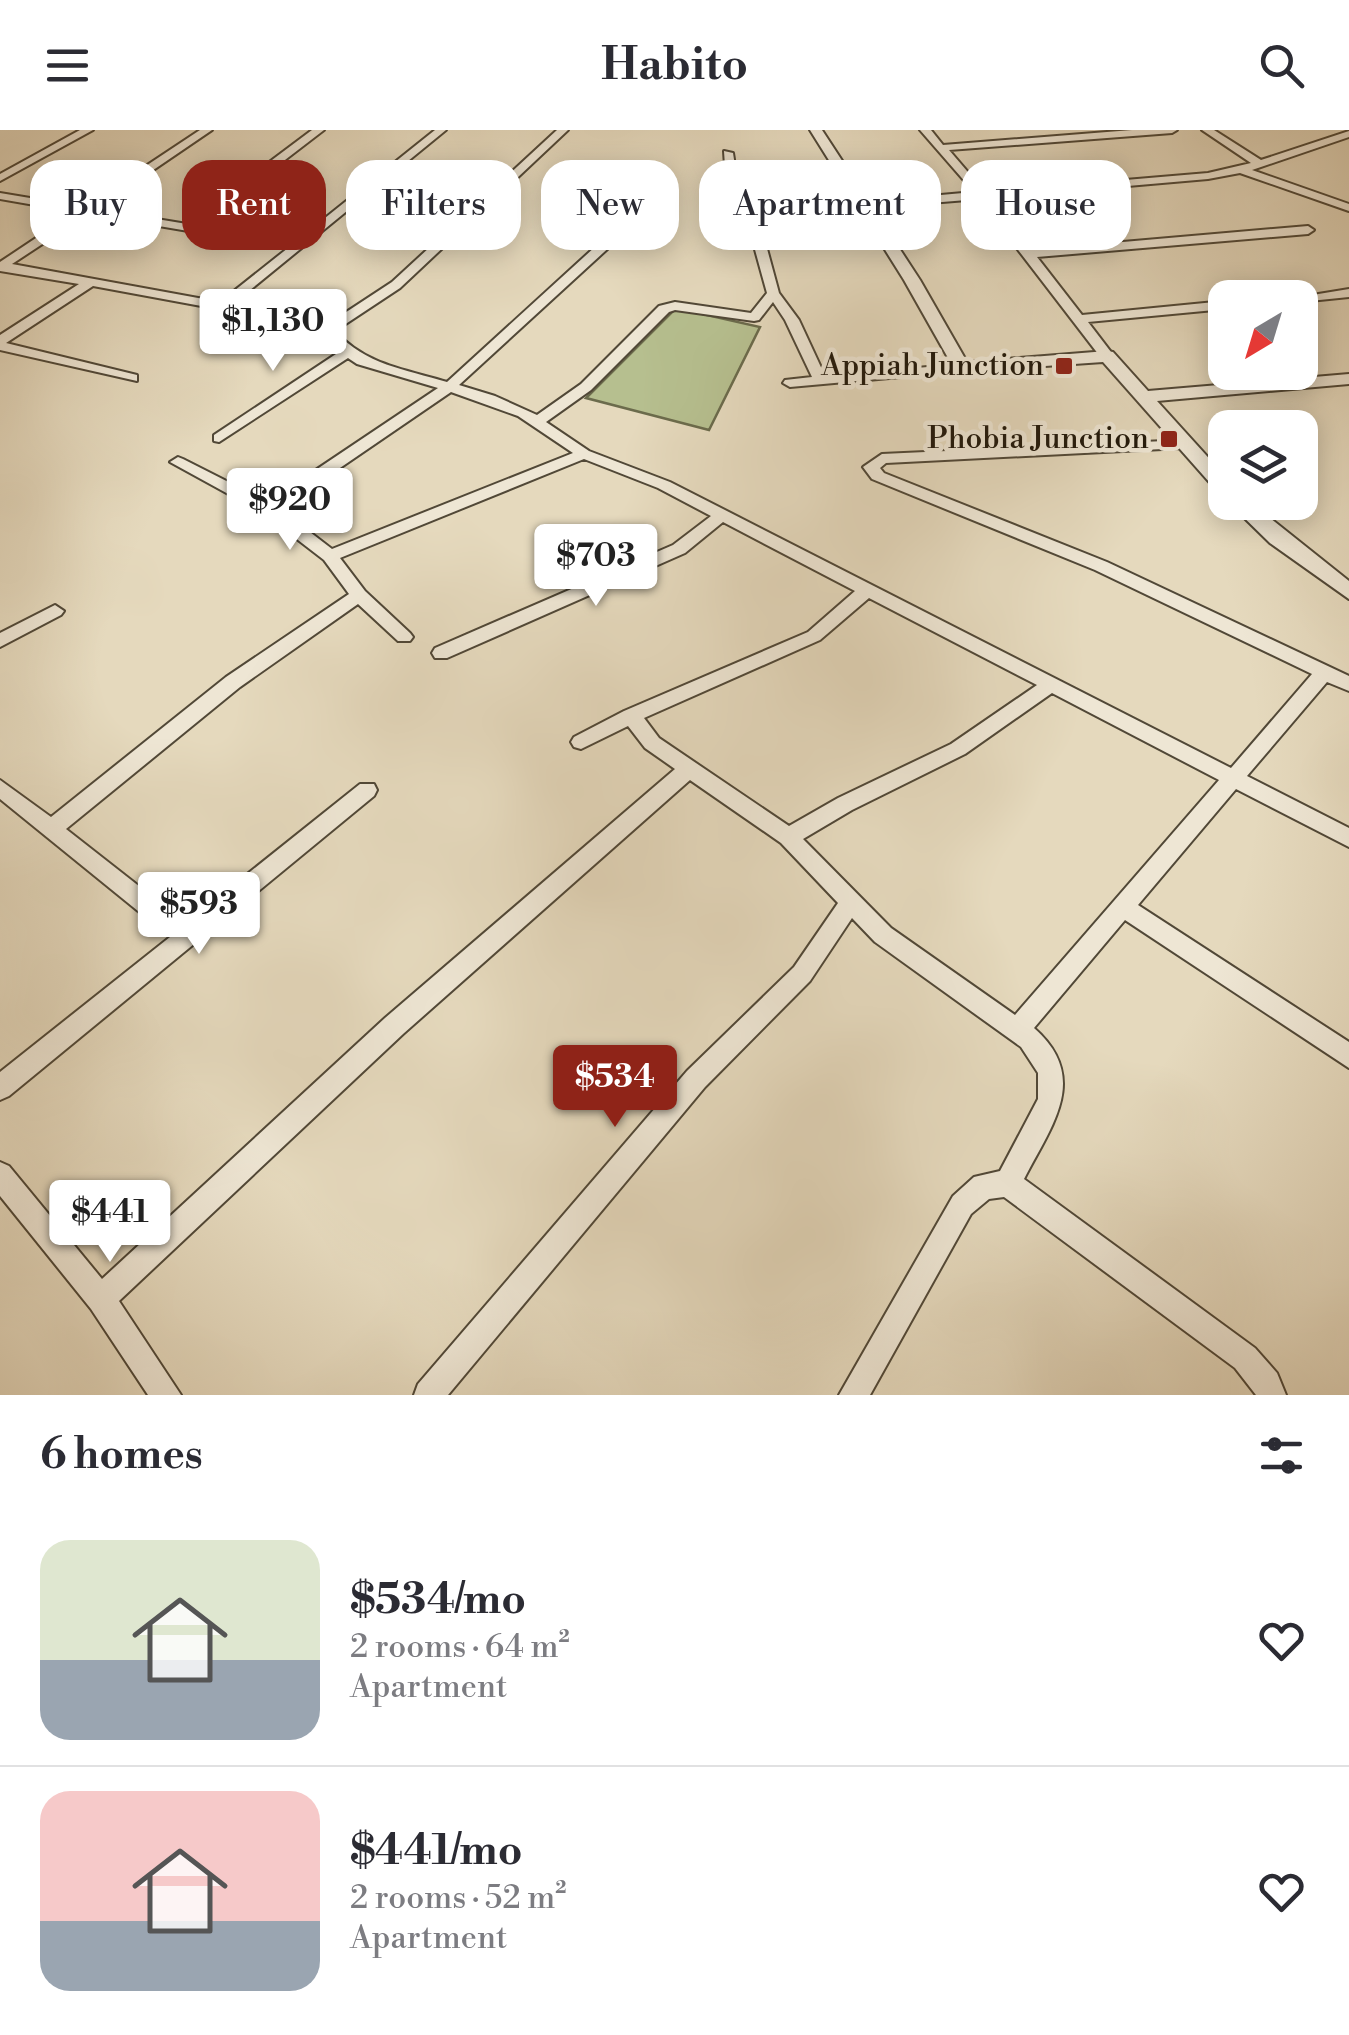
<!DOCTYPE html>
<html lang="en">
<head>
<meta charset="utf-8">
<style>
  :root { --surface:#fff; --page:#f2f2f3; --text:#2b2b33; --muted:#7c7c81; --line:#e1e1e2; --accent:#8f2418 }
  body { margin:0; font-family:"Libre Bodoni",serif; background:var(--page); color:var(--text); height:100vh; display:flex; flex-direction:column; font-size:38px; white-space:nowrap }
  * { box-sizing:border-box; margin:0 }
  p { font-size:32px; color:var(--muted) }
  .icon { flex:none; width:55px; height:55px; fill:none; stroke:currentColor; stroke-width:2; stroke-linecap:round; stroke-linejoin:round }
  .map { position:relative; height:1265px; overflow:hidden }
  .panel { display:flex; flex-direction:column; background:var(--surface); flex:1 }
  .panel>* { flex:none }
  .banner { position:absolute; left:30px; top:30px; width:1290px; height:90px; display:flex; gap:20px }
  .needle { width:65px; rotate:218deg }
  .controls { position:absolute; left:1208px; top:150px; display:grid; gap:20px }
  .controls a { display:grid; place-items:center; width:110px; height:110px; border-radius:20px; background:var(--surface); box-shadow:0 5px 25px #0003; font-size:50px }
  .price { position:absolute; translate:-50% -85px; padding:0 22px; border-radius:10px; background:#fff; color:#222; font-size:32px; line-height:65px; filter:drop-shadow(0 2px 5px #0008) }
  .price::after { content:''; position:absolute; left:50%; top:60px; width:30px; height:22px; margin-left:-15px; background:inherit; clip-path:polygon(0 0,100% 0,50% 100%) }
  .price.on { background:var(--accent); color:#fff }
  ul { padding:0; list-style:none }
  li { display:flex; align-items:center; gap:30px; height:250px; padding:0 40px }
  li+li { border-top:2px solid var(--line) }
  li span { display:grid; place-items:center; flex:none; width:280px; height:200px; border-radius:30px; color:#555 }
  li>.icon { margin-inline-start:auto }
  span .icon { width:120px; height:120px; fill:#fffc; stroke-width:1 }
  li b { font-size:42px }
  h2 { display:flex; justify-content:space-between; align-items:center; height:120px; padding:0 40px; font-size:42px }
  .tag { padding:0 35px; border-radius:30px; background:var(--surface); box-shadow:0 5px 25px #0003; font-size:35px; line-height:90px }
  .tag.on { background:var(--accent); color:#fff }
  header { display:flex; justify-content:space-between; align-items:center; height:130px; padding:0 40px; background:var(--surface); font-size:45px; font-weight:800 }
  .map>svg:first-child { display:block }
  .green { fill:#b6bf8f; stroke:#6b6b4c; stroke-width:2.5 }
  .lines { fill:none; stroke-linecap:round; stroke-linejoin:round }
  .minor-casing { stroke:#514837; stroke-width:4 }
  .tertiary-casing { stroke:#514837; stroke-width:4 }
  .minor { fill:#eee6d4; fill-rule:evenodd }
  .tertiary { fill:#eee6d4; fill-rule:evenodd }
  .poi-dot { fill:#8f2418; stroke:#eee6d4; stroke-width:4 }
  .labels { text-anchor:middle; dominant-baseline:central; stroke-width:9; stroke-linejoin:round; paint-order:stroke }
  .far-poi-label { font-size:30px; fill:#20170a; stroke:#eee6d4; text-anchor:end }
</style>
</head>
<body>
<header><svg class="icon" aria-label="menu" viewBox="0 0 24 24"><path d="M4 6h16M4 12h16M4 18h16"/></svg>Habito<svg class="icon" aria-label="search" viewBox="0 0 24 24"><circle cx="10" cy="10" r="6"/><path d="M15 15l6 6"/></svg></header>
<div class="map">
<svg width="1349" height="1265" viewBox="0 0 1349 1265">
  <rect width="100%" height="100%" fill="#e5d9bd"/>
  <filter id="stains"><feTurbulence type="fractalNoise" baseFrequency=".002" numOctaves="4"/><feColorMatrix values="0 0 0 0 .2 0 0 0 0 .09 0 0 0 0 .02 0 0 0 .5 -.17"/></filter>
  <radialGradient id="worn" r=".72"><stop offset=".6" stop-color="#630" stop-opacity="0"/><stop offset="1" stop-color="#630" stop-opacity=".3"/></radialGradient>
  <path class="green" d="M 676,178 L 760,197 L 709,300 L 586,268 Z"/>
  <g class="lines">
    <defs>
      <path id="minor" d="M 80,0 L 93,0 L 0,51 L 0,44 Z
        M 200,0 L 212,0 L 96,79 L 187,94 L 312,0 L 324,0 L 199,96 L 295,112 L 435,0 L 446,0 L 233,174 L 325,196 L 392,152 L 557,0 L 568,0 L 400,158 L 335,201 C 366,235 404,239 447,252 L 607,106 L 615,106 L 615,112 L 459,255 L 495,266 L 537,285 L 581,254 L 659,176 L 675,172 L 751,183 L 767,163 L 754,116 L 725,92 L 718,54 L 725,36 L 724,21 L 733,23 L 735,36 L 730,54 L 737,90 L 747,97 L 819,76 L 974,62 L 920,0 L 931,0 L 943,15 L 1132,0 L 1177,0 L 1172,3 L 949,20 L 985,62 L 1208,43 L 1251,33 L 1202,0 L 1214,0 L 1261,30 L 1349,1 L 1349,7 L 1252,40 L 1349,74 L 1349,81 L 1240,43 L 1208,49 L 990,68 L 1031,120 L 1308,96 L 1314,100 L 1308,104 L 1037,127 L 1082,185 L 1225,171 L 1225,179 L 1088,192 L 1114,226 L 1112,229 L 1102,229 L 979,69 L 820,82 L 753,102 L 766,115 L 779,163 L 799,190 L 825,246 L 962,234 L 969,238 L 967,241 L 790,257 L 783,253 L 785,250 L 812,247 L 785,190 L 773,172 L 759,190 L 754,191 L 675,180 L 669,182 L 591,260 L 546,292 L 589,321 L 670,352 L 1231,638 L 1312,544 L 1095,440 L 872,349 L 863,337 L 882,324 L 1187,310 L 1187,316 L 1182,318 L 886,333 L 880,338 L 884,343 L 1107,432 L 1349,546 L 1349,561 L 1327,552 L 1247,646 L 1349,698 L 1349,717 L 1236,659 L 1138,775 L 1349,912 L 1349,938 L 1125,790 L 1034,898 C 1091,948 1051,996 1024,1049 L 1255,1218 L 1277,1243 L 1286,1265 L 1256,1265 L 1235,1238 L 1004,1067 L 989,1069 L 971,1084 L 870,1265 L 839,1265 L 953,1066 L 974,1047 L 1000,1041 L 1038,969 L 1038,943 L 1021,917 L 875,812 L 852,788 L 810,851 L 705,957 L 448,1265 L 414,1265 L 418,1254 L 687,941 L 794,837 L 838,773 L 781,713 L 690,650 L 403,904 L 119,1171 L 181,1265 L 148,1265 L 91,1179 L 0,1066 L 0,1032 L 9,1036 L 102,1149 L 385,888 L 675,639 L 645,618 L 628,596 L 581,619 L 574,617 L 571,612 L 574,607 L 624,581 L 808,502 L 855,461 L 723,392 L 685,423 L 447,528 L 435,528 L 432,523 L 435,518 L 673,415 L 711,386 L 658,358 L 584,329 L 340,428 L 365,461 L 410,503 L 413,507 L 410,511 L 398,511 L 358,474 L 240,557 L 66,699 L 186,793 L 360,654 L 374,654 L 377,660 L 374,666 L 9,966 L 0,970 L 0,942 L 170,807 L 0,669 L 0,650 L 51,687 L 226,547 L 349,464 L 324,430 L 263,383 L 170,332 L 178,327 L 183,329 L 268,372 L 438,258 L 357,234 L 348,228 L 219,312 L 214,311 L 214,305 L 339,222 L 322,203 L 223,180 L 93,156 L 6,213 L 137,245 L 137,251 L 0,220 L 0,205 L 79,154 L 0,141 L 0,132 L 75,82 L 0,69 L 0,63 L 84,77 ZM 88,84 L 288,118 L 220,172 L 12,134 ZM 451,262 L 518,286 L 573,323 L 332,419 L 280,379 ZM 869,468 L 1037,555 L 951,614 L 838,668 L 789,696 L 659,608 L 644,588 L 820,510 ZM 1052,563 L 1219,650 L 1015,885 L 891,798 L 803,709 L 852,680 L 965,624 Z
        M 1349,159 L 1349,167 L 1300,172 L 1300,168 L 1294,168 Z
        M 55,475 L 64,481 L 61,485 L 0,517 L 0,503 Z"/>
      <path id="tertiary" d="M 810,0 L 822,0 L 920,150 L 967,232 L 1107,221 L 1113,222 L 1148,261 L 1349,244 L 1349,254 L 1157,271 L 1225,346 L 1225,364 L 1218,362 L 1103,232 L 956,242 L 904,150 Z
        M 1228,372 L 1250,372 L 1349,451 L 1349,469 L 1270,413 Z"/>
    </defs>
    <use href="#minor" class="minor-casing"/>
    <use href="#tertiary" class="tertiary-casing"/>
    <use href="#minor" class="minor"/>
    <use href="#tertiary" class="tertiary"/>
  </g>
  <g class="poi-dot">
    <rect x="1054" y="226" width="20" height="20" rx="5"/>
    <rect x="1159" y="299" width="20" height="20" rx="5"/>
  </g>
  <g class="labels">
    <g class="far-poi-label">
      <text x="1044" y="236">Appiah Junction</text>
      <text x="1149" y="309">Phobia Junction</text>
    </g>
  </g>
  <rect width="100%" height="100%" filter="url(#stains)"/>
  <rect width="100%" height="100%" fill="url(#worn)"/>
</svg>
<div class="controls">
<a><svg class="needle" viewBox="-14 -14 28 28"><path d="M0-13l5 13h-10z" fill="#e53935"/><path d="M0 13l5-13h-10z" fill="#7c7c81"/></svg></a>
<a><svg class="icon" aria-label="layers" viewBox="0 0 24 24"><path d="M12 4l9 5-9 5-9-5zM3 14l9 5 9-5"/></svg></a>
</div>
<b class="price" style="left:273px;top:244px">$1,130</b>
<b class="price" style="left:290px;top:423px">$920</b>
<b class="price" style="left:596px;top:479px">$703</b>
<b class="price" style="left:199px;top:827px">$593</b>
<b class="price on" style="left:615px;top:1000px">$534</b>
<b class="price" style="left:110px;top:1135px">$441</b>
<div class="banner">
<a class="tag">Buy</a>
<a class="tag on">Rent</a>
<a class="tag">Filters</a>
<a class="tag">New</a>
<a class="tag">Apartment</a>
<a class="tag">House</a>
</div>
</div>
<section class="panel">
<h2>6 homes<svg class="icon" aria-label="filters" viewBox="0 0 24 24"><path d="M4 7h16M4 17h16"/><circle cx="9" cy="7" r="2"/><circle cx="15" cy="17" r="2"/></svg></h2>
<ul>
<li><span style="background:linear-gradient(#dfe7d0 60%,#9aa5b1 0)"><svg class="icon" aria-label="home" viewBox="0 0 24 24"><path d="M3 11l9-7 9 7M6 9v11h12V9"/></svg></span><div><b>$534/mo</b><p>2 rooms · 64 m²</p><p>Apartment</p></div><svg class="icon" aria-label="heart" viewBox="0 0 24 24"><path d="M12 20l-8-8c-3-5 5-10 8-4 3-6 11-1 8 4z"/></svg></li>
<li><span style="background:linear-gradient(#f6c9c9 65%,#9aa5b1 0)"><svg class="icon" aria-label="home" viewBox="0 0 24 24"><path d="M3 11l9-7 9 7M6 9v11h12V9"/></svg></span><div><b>$441/mo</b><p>2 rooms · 52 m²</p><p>Apartment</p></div><svg class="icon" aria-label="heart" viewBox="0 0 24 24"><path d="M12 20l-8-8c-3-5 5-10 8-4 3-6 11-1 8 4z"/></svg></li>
</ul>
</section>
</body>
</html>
